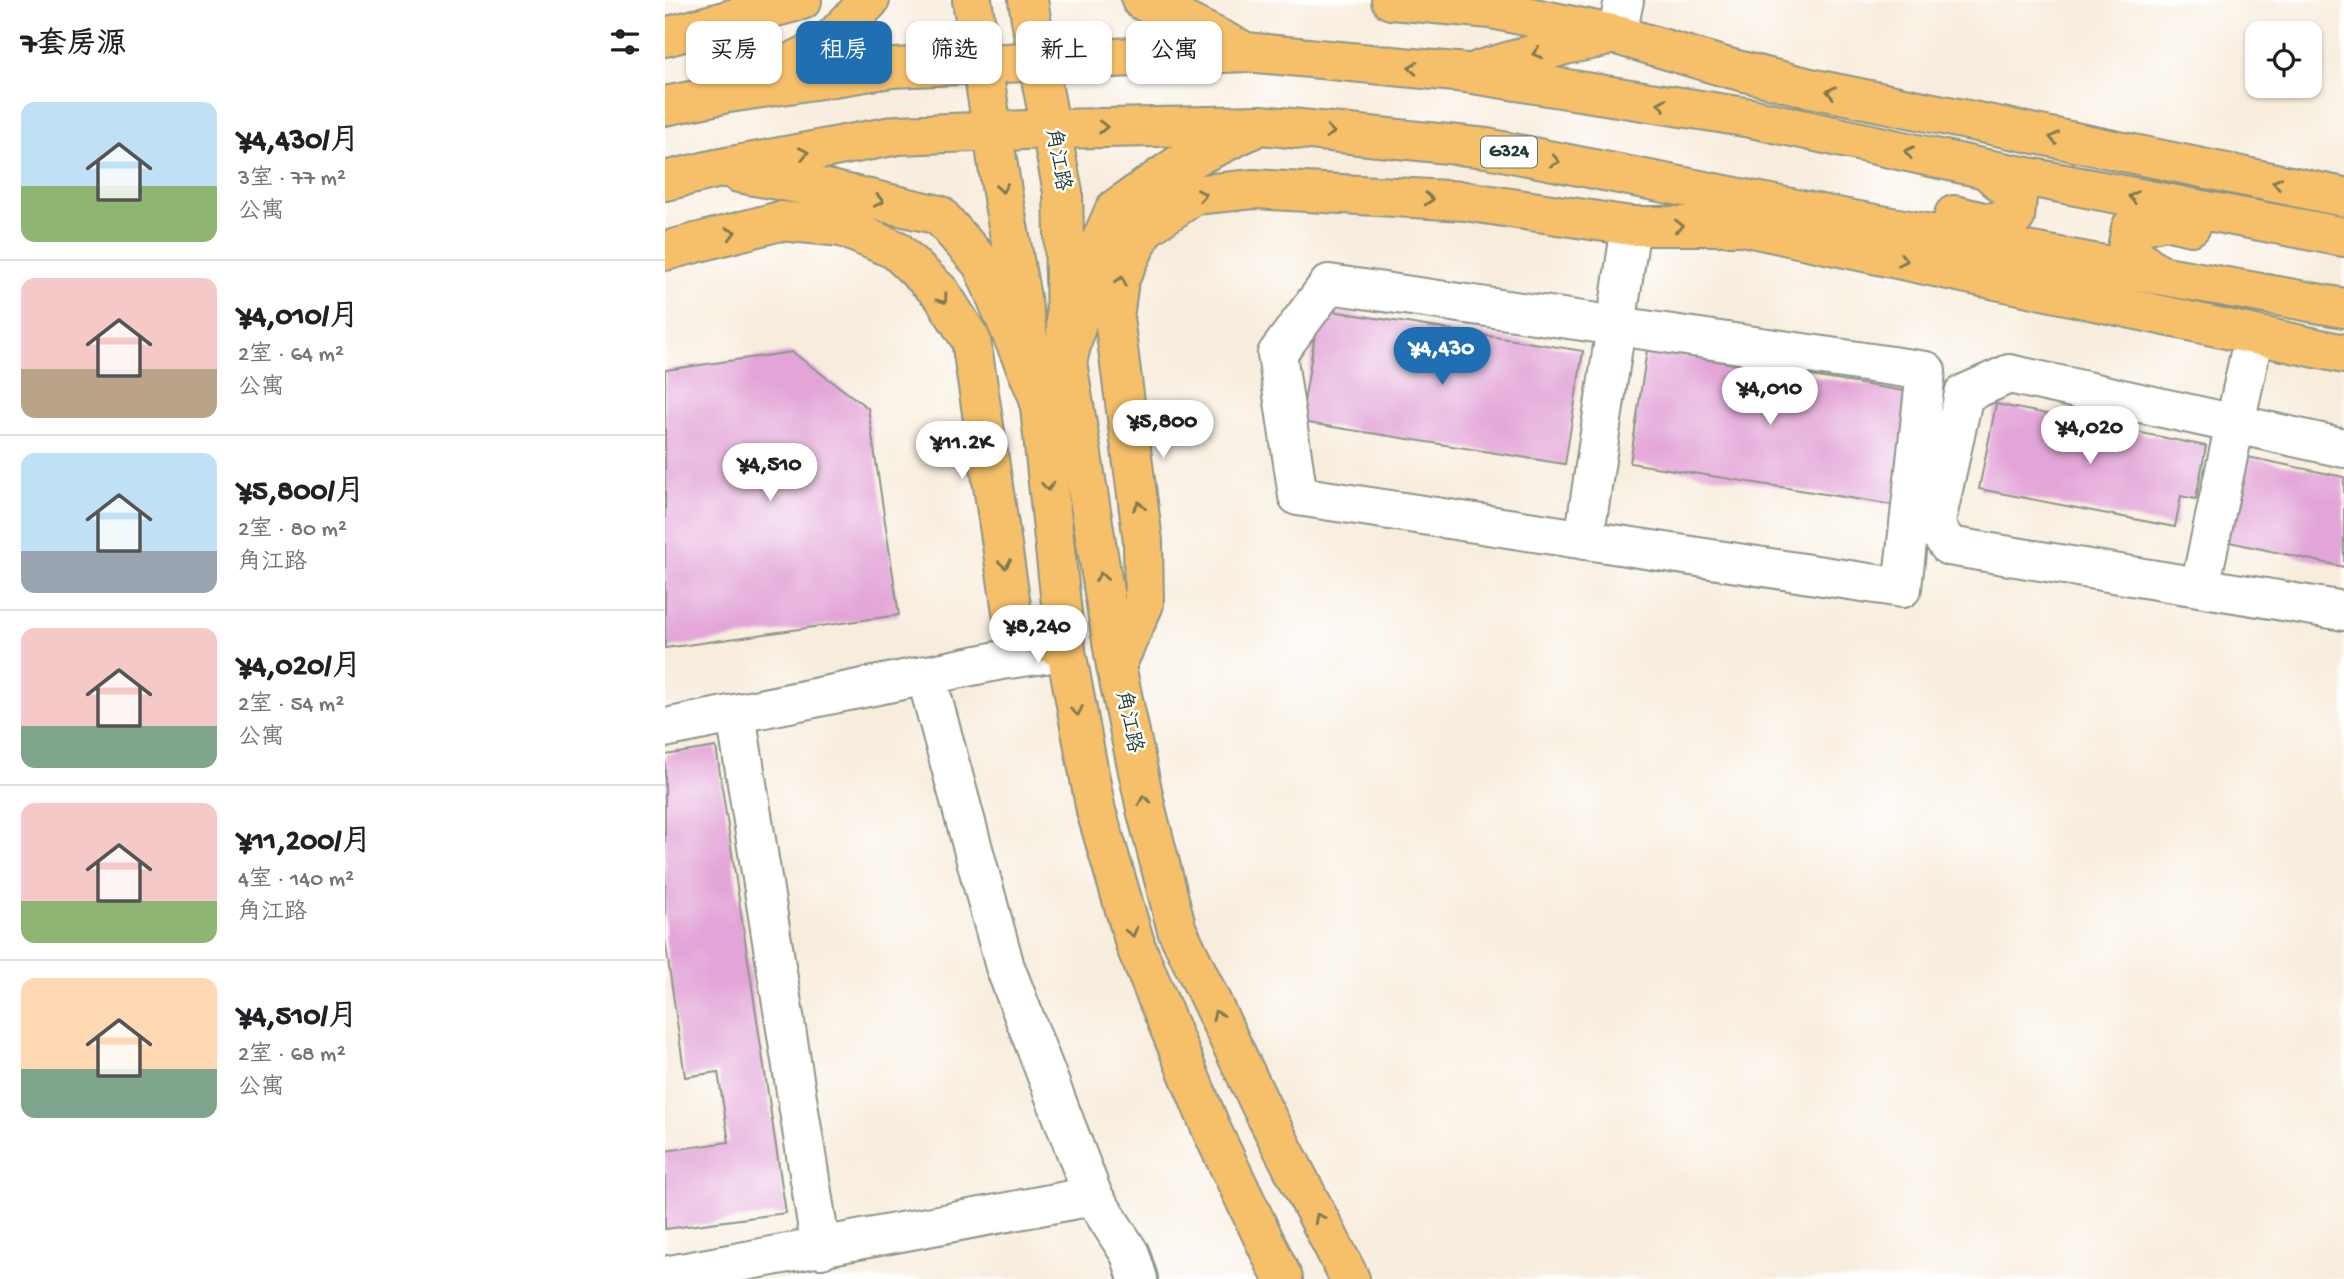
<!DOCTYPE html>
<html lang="zh">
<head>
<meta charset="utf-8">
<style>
  :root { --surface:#fff; --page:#f6f6f6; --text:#202124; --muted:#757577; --line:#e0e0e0; --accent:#1f6fb2 }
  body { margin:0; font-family:"Gochi Hand","LXGW WenKai TC",sans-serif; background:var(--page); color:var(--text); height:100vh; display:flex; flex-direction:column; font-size:26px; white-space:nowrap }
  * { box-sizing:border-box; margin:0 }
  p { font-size:23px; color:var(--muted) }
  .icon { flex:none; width:38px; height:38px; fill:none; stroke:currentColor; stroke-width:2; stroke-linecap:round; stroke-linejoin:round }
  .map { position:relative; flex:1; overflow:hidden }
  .sheet { display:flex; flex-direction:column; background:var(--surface); width:665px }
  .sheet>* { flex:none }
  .hud { position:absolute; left:21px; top:21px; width:665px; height:63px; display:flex; gap:14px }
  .buttons { position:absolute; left:1580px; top:21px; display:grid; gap:14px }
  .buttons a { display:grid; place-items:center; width:77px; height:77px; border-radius:14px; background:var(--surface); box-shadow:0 2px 5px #0004; font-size:35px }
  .price { position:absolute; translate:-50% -60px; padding:0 16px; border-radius:24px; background:#fff; color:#222; font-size:23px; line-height:46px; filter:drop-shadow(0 2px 4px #0008) }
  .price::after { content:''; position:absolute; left:50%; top:42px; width:21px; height:16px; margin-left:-10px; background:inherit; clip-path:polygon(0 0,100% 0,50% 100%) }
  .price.current { background:var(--accent); color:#fff }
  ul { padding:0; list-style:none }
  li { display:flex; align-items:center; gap:21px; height:175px; padding:0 21px }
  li+li { border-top:2px solid var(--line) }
  li span { display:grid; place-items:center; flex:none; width:196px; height:140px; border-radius:14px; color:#555 }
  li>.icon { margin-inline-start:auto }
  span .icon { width:84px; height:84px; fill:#fffc; stroke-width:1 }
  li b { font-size:30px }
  h2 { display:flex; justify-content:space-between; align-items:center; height:84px; padding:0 21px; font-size:30px }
  .tag { padding:0 24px; border-radius:14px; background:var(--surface); box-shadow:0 2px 5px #0004; font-size:24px; line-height:63px }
  .tag.current { background:var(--accent); color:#fff }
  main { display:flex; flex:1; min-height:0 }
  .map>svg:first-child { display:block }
  .building { fill:#e3a5d8 }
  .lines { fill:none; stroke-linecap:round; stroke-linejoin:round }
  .minor-casing { stroke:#8c9588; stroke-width:42 }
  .major-casing { stroke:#8c9588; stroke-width:42 }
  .highway-casing { stroke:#8c9588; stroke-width:42 }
  .minor { stroke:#fff; stroke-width:38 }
  .major { stroke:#f6c06b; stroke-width:38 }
  .highway { stroke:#f6c06b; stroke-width:38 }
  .oneway { stroke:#80784d }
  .labels { text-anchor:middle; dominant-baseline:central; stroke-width:5; stroke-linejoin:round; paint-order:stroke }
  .shield { fill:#fff; stroke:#627771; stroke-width:2 }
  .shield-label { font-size:19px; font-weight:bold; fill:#1f3d34 }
  .street-label { font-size:21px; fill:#1f3d34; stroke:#fff }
</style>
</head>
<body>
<main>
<section class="sheet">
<h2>7套房源<svg class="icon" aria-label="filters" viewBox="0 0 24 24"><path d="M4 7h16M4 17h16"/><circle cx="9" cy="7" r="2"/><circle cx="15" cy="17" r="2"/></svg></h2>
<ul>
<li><span style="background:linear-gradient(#bfe0f5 60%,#8fb573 0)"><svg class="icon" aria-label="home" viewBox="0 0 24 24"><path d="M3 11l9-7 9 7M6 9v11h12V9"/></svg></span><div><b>¥4,430/月</b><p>3室 · 77 m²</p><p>公寓</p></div></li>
<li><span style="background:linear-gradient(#f6c9c9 65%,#b9a48a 0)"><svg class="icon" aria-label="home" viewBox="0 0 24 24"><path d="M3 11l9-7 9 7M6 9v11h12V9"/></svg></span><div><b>¥4,010/月</b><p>2室 · 64 m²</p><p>公寓</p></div></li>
<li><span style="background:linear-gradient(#bfe0f5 70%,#9aa5b1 0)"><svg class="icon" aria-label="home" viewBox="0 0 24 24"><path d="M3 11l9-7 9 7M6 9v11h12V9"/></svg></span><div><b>¥5,800/月</b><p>2室 · 80 m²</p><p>角江路</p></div></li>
<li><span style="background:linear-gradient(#f6c9c9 70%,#7fa58c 0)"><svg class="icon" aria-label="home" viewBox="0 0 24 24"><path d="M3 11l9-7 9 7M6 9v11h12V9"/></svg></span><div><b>¥4,020/月</b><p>2室 · 54 m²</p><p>公寓</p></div></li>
<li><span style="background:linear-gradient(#f6c9c9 70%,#8fb573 0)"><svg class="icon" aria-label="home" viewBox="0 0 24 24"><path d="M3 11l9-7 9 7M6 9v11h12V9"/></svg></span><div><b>¥11,200/月</b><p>4室 · 140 m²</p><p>角江路</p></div></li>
<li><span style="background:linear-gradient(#ffd9b3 65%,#7fa58c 0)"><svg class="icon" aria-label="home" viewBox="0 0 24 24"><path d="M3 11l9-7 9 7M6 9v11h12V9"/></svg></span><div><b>¥4,510/月</b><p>2室 · 68 m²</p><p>公寓</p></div></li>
</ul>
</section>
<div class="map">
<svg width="1679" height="1279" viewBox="0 0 1679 1279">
  <rect width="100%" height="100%" fill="#fff"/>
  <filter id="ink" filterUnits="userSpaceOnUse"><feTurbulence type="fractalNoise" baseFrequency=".0143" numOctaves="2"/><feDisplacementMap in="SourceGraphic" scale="14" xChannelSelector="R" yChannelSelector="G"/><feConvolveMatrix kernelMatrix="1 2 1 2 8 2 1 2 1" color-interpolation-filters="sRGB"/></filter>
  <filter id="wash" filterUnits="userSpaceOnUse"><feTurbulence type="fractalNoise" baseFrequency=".00686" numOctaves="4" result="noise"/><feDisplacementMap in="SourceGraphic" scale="28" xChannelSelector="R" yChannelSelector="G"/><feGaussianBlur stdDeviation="1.57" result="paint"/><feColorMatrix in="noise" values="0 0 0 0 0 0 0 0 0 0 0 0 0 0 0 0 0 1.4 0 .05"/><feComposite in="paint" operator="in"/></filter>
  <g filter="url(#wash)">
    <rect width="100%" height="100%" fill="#f8eddd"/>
    <g id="blocks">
      <path class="building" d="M 654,309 L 918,351 L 900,464 L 636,422 Z
        M 982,350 L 1246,392 L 1228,505 L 965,463 Z
        M 127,352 L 203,408 L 234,615 L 0,648 L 0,370 Z
        M 1331,404 L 1541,446 L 1531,499 L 1516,496 L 1510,527 L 1314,489 Z
        M 1578,456 L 1679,477 L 1679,567 L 1560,541 Z
        M 51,747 L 121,1213 L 0,1229 L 0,1151 L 64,1142 L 53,1072 L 20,1077 L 0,939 L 0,755 Z"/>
    </g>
  </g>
  <g filter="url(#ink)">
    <use href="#blocks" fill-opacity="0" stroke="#8c9588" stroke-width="2"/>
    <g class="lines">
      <defs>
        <path id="minor" d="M 952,35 L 959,0
          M 664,284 L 1261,371 L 1237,588 L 633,496 L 612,354 Z
          M 1679,448 L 1344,374 L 1299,394 L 1270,526 L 1284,546 L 1679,611
          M 919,540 L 966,226
          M 1535,587 L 1589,335
          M 261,675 L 340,967 L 428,1196 L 465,1254 L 473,1279
          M 71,714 L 156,1249
          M 0,728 L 337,660 L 401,651
          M 0,1276 L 428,1196"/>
        <path id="major" d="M 307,0 L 338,198 L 374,398 L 401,651 L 431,811 L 471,947 L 548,1133 L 618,1279
          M 363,0 L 373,63 L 398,192 L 402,362 L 451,666 L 481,809 L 512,930 L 597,1108 L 685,1279
          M 231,250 L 276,293 L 306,340 L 349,625 L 401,651
          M 451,666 L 479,604 L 478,541 L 449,318 L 454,280 L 479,229"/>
        <path id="highway" d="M 476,0 L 579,51
          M 726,0 L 826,9 L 952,35 L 1060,67 L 1141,87 L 1679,197
          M 0,37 L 137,0
          M 815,70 L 900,45 L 936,38
          M 101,75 L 160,46 L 205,0
          M 0,106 L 64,93 L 227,68 L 581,52 L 801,73 L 1086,118 L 1321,169 L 1679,237
          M 74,173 L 161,189 L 274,215 L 317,264 L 374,398
          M 0,181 L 51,169 L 233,135 L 386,129 L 596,125 L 822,148 L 1177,218 L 1679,308
          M 1289,215 L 1323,223 L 1350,217 L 1352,197 L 1321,169
          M 479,229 L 529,195 L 589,189 L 800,201 L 966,226 L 1077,226 L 1679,354
          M 0,251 L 115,221 L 177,227 L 231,250
          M 1494,275 L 1462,249 L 1466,228 L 1500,220 L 1526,226
          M 402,362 L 428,259 L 450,209 L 515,164 L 587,129"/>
      </defs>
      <use href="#minor" class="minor-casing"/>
      <use href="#major" class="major-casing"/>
      <use href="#highway" class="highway-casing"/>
      <use href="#minor" class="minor"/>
      <use href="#major" class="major"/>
      <use href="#highway" class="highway"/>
    </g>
    <defs><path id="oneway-chevron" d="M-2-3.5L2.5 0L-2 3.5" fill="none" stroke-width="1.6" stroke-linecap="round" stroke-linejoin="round" transform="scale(1.75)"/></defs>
    <g class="oneway">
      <use href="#oneway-chevron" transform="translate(872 53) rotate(164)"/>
      <use href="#oneway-chevron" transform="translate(748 68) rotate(-175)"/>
      <use href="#oneway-chevron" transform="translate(1166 92) rotate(-169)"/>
      <use href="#oneway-chevron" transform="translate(997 104) rotate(-171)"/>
      <use href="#oneway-chevron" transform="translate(438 127) rotate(-1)"/>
      <use href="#oneway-chevron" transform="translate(665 132) rotate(6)"/>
      <use href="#oneway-chevron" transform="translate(1389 138) rotate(-169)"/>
      <use href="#oneway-chevron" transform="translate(1244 152) rotate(-168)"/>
      <use href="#oneway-chevron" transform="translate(139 153) rotate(-11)"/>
      <use href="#oneway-chevron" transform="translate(890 161) rotate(11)"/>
      <use href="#oneway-chevron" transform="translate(1612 183) rotate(-169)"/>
      <use href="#oneway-chevron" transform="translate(337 188) rotate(81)"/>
      <use href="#oneway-chevron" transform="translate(537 195) rotate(-11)"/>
      <use href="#oneway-chevron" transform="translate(1468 197) rotate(-169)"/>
      <use href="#oneway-chevron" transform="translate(764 199) rotate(3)"/>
      <use href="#oneway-chevron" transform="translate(214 201) rotate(13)"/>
      <use href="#oneway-chevron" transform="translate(1014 226)"/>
      <use href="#oneway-chevron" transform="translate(66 233) rotate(-15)"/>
      <use href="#oneway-chevron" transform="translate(1238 260) rotate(12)"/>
      <use href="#oneway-chevron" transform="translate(456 281) rotate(-74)"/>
      <use href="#oneway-chevron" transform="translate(278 299) rotate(54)"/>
      <use href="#oneway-chevron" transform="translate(383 486) rotate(84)"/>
      <use href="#oneway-chevron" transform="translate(474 506) rotate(-97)"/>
      <use href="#oneway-chevron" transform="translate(340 564) rotate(81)"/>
      <use href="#oneway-chevron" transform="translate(436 577) rotate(-99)"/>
      <use href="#oneway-chevron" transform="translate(412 711) rotate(79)"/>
      <use href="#oneway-chevron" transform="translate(479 800) rotate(-102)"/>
      <use href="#oneway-chevron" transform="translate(467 932) rotate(74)"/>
      <use href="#oneway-chevron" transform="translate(552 1015) rotate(-115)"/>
      <use href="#oneway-chevron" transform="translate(654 1218) rotate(-117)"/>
    </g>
  </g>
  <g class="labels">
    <rect class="shield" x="816" y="136.5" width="56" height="31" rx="5"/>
    <g class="shield-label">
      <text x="844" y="152">G324</text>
    </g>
    <g class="street-label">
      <text transform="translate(391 160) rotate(80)">角江路</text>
      <text transform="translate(462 722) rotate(78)">角江路</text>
    </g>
  </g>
</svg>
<div class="buttons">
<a><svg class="icon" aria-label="locate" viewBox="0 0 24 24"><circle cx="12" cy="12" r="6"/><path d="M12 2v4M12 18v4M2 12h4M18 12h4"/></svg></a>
</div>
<b class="price current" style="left:777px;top:387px">¥4,430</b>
<b class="price" style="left:1105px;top:427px">¥4,010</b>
<b class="price" style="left:498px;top:460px">¥5,800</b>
<b class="price" style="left:1425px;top:466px">¥4,020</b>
<b class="price" style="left:297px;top:481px">¥11.2K</b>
<b class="price" style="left:105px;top:503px">¥4,510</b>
<b class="price" style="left:373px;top:665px">¥8,240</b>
<div class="hud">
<a class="tag">买房</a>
<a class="tag current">租房</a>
<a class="tag">筛选</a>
<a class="tag">新上</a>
<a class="tag">公寓</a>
</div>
</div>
</main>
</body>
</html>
